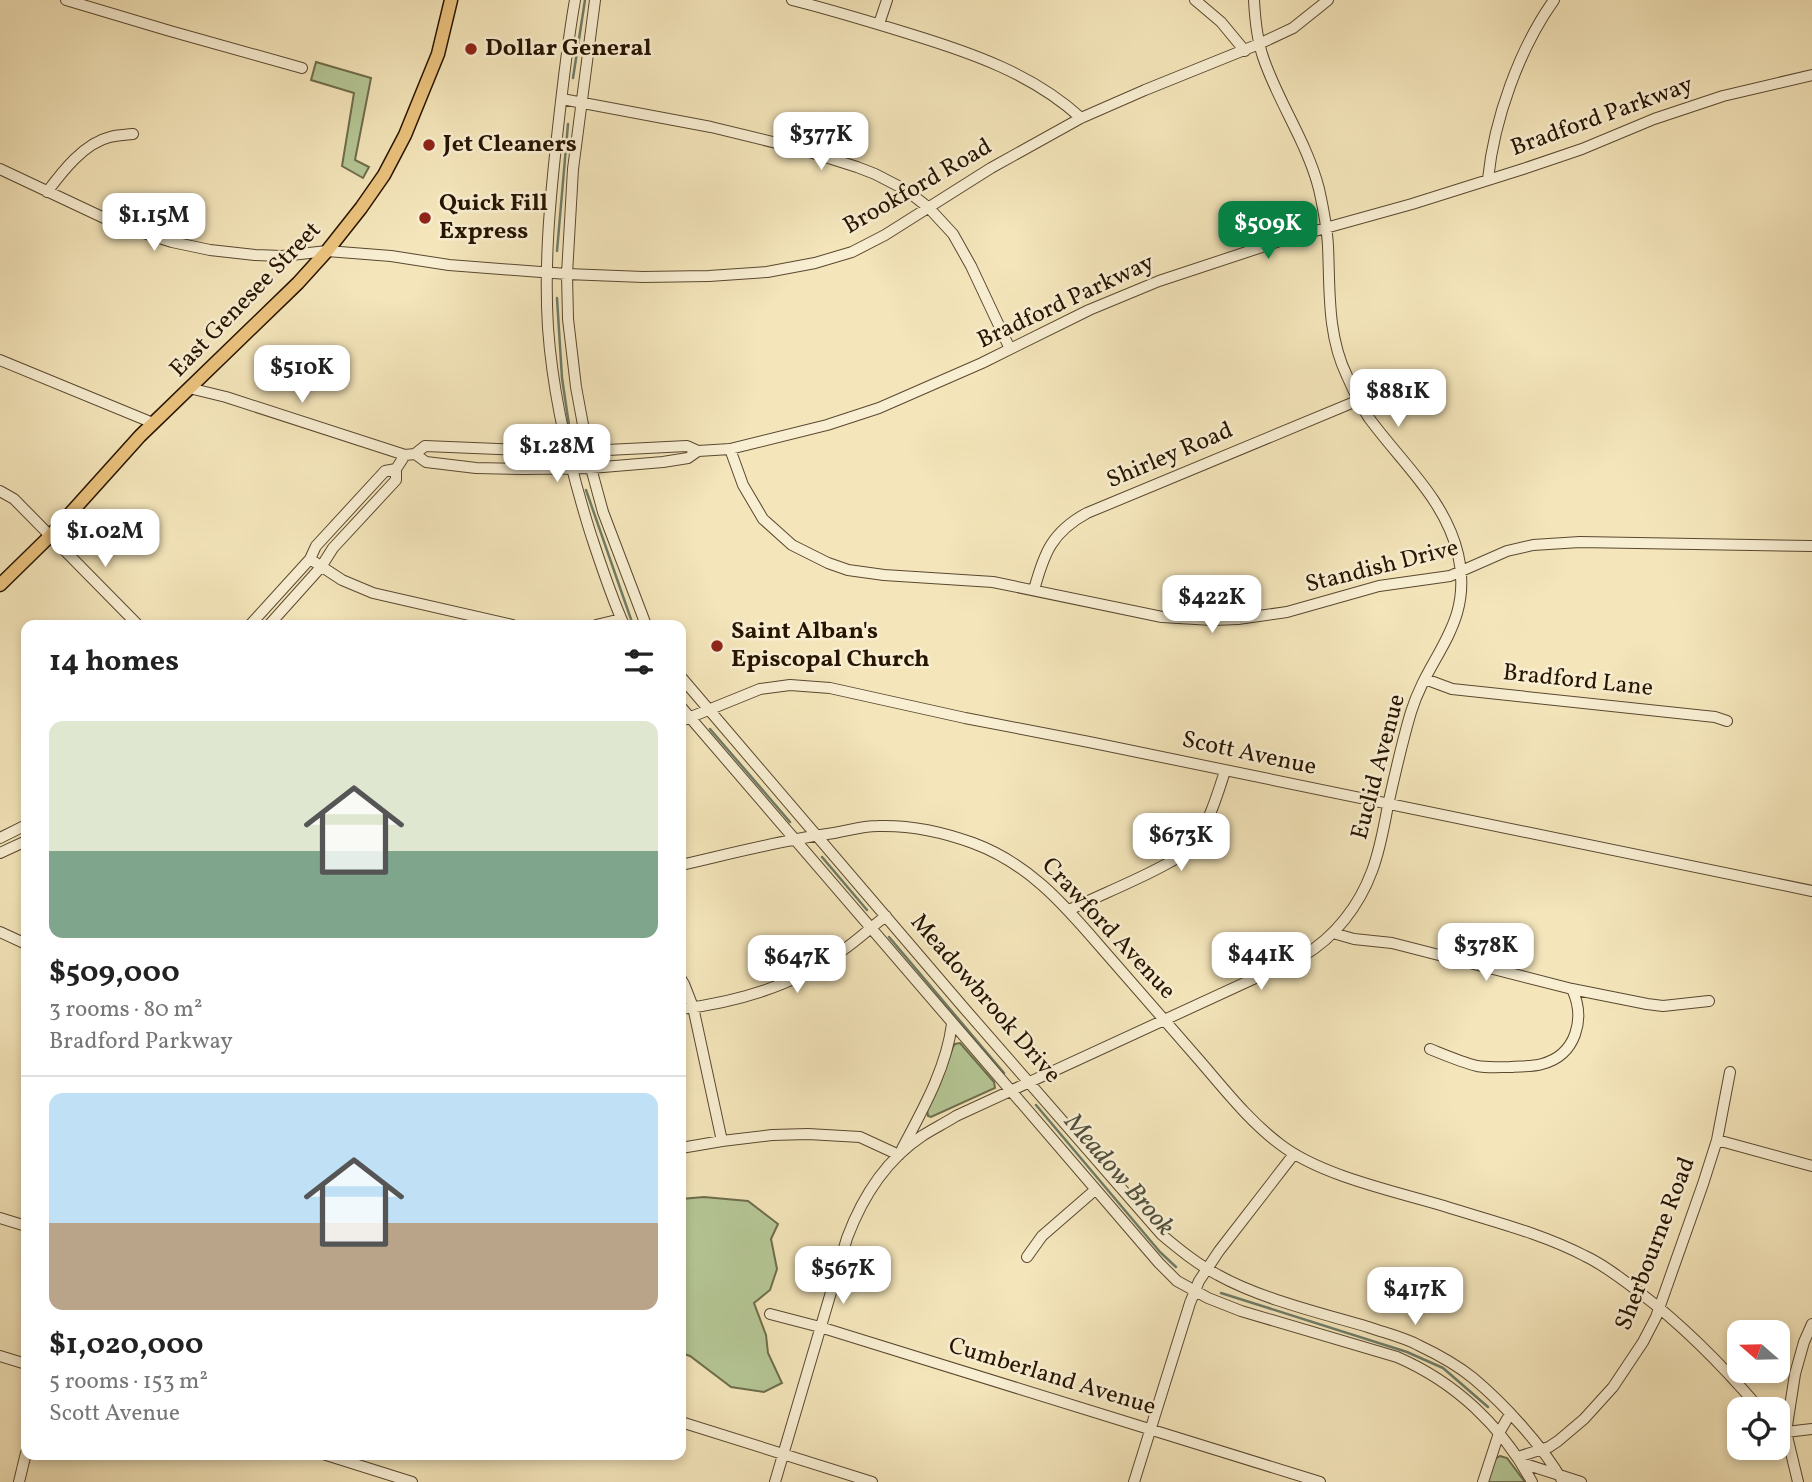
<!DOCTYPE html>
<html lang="en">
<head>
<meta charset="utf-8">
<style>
  :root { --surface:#fff; --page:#f6f6f6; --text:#222; --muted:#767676; --line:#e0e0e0; --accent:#0b8043 }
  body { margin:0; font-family:Vollkorn,serif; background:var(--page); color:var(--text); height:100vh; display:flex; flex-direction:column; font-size:26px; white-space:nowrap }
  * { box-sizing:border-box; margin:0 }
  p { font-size:23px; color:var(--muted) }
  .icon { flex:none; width:38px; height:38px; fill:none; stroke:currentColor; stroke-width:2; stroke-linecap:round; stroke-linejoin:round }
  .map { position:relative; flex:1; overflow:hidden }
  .drawer { position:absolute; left:21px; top:620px; width:665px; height:840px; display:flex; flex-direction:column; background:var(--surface); border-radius:14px; box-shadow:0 4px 10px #0003 }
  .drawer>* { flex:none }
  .needle { width:46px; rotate:290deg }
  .fabs { position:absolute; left:1727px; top:1320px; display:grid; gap:14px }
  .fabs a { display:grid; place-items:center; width:63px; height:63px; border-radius:14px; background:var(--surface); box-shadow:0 4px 10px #0003; font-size:35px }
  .price { position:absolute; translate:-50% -60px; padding:0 16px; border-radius:14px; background:#fff; color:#222; font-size:23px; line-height:46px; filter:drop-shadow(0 2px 4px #0008) }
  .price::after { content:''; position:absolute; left:50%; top:42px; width:21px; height:16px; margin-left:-10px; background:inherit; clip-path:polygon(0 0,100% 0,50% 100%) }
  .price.current { background:var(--accent); color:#fff }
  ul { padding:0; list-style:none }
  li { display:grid; align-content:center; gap:14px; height:371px; padding:0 28px }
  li+li { border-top:2px solid var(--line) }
  li span { display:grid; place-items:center; height:217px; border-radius:14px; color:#555 }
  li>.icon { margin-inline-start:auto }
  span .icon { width:126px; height:126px; fill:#fffc; stroke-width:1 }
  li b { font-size:30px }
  h2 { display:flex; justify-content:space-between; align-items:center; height:84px; padding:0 28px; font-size:30px }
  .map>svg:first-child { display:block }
  .green { fill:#b5c695; stroke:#6e6d4b; stroke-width:2 }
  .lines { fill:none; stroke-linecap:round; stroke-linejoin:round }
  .stream { stroke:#6d7b68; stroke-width:2.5 }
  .minor-casing { stroke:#5a482f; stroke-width:12 }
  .major-casing { stroke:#271401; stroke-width:15 }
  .minor { stroke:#f8eed2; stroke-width:10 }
  .major { stroke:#eac27d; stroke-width:12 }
  .poi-dot { fill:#8f2418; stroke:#f8eed2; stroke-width:2.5 }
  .labels { text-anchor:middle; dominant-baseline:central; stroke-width:5; stroke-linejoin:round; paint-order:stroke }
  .poi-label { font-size:24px; font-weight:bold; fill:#271401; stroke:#f8eed2; text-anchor:start }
  .street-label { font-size:24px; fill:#271401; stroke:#f8eed2 }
  .water-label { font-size:26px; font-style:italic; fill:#50503d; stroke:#f8eed2 }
</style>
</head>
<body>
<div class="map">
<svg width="1812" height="1482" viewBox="0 0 1812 1482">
  <rect width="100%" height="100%" fill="#f4e5ba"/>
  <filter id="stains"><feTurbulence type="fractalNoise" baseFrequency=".00286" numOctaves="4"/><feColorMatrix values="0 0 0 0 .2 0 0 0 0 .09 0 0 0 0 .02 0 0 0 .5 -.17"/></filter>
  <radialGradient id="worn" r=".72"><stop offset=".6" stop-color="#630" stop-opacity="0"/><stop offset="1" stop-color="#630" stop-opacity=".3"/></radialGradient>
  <path class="green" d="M 316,62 L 371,78 L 355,160 L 369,167 L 363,178 L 342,166 L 354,93 L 311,80 Z
    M 960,1043 L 994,1082 L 995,1088 L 931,1117 L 928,1116 L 927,1109 L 942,1078 L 953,1047 L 955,1044 Z
    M 704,1197 L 748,1201 L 778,1224 L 771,1239 L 777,1269 L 770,1290 L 754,1303 L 766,1335 L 768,1353 L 782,1383 L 764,1392 L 731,1387 L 690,1356 L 681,1353 L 681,1199 Z
    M 1500,1456 L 1507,1458 L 1525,1482 L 1487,1482 L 1495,1459 Z"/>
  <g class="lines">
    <path class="stream" d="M 573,78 L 585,0
      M 557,251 L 568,124
      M 557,298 L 562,378 L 569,425
      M 586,490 L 633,625
      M 681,694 L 685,698
      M 710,729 L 790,822
      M 822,857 L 867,910
      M 889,937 L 1004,1073
      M 1036,1105 L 1160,1252 L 1176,1267
      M 1221,1293 L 1407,1352 L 1443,1368 L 1488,1407"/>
    <defs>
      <path id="minor" d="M 66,0 L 170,31 L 302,68
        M 575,0 C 567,45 562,91 557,137 C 550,200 544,264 548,328 C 553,398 570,468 591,535 C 601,565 611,596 624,625
        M 595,0 L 573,169 L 567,274 L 568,319 L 576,387 L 591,468 L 603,512 L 646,625
        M 792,0 C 832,10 871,22 910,34 C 972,53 1033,74 1081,118
        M 1195,0 L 1221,22 L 1245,51
        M 879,24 L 887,0
        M 562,99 L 711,127 L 797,148 L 857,167 L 875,174 L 906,190 L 929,208 L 953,234 L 971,266 L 1010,349
        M 0,169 L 119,225 L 172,242 L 210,250 L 255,255 L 282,256 L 327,251 L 391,256 L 449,265 L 567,274 L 643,277 L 709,276 L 767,272 L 815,263 L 852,252 L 885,235 L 991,168 L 1081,118 L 1145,90 L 1259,44 L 1293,28 L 1328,0
        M 1488,179 C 1494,120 1519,49 1554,0
        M 47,192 C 62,172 84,143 110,137 C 117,135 125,135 133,134
        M 0,360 L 153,423
        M 189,388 L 226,397 L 405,455 L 415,454 L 426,462 L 476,468 L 523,469 L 591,468 L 663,462 L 688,458 L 698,451
        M 730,449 L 743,485 L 763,519 L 792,545 L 828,563 L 848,570 L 884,575 L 993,582 L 1162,617 L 1212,620 L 1238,619 L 1287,612 L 1379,586 L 1450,576 L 1507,551 L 1533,545 L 1580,542 L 1812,546
        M 415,454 L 425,446 L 567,452 L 687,446 L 698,451 L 730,449 L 827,425 L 879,408 L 982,363 L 1089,310 L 1159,281 L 1286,239 L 1412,204 L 1523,169 L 1582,149 L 1654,119 L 1723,96 L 1812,75
        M 0,491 L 14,499 L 138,625
        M 310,559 L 342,580 L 373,593 L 513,625
        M 1034,590 C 1044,553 1052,532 1087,513 L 1359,400
        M 250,625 L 310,559 L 316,546 L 385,471 L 396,469
        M 269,625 L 321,567 L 333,548 L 396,480 L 396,469 L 405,455
        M 596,625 L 621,619
        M 681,677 L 964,1008 L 1162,1235 C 1180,1250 1197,1264 1218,1275 C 1261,1299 1321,1313 1368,1327 C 1385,1333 1403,1337 1418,1345 C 1437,1354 1457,1365 1473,1378 C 1504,1404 1543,1446 1563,1482
        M 1425,679 L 1452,689 L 1715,717 L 1727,721
        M 681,707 L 1159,1263 L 1177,1281 L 1208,1298 L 1241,1311 L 1397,1357 C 1455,1382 1502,1426 1532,1482
        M 681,721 L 760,689 L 790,685 L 830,688 L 965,718 L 1089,742 L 1812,891
        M 0,838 L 26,825
        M 0,853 L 26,841
        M 681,865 C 729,854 778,841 827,834 C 844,832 860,826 878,826 C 910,825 943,832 973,843 C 1027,863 1061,901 1098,944 C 1132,983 1166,1022 1200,1061 C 1225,1090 1250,1122 1281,1145 C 1322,1176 1394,1191 1444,1206 C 1491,1221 1541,1233 1585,1256 C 1604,1265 1622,1279 1639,1292 C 1684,1326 1723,1366 1760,1409
        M 1069,910 C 1098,896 1128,884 1157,869 C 1168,863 1180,858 1189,849 C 1207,830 1217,796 1225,771
        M 0,932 L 26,944
        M 1333,933 L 1354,939 L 1392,943 L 1572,989 L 1647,1004 L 1663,1006 L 1709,1001
        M 681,979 L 684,984 L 693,1007 L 722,1141
        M 681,1009 C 738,1002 796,985 843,950 C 858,940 871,927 886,916
        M 1430,1049 C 1445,1055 1461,1062 1477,1066 C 1487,1068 1499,1067 1510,1067 C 1520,1066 1532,1067 1542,1064 C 1576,1055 1586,1019 1572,989
        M 1717,1140 L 1812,1166
        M 681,1148 L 722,1141 L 772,1135 L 808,1134 L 860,1137 L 899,1155
        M 902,1149 C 923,1109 946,1069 952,1024
        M 0,1218 L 26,1226
        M 1027,1257 L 1042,1236 L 1095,1190
        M 770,1314 L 820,1327 L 1320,1482
        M 0,1356 L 26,1364
        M 681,1422 L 872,1482
        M 1778,1425 L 1786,1432 L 1812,1429
        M 323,1454 L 412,1482
        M 1518,1457 L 1549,1447 L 1558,1441 L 1584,1419 L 1613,1387 L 1643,1342 L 1656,1317 L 1703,1184 L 1717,1140 L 1730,1072
        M 1522,1463 L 1581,1482
        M 19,1482 L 26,1453
        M 775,1482 L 847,1238 C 862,1198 886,1160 922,1136 C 933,1129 945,1123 956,1116 L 1303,956 C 1335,937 1359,906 1372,871 C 1380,850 1384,827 1388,805 C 1395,774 1402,742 1411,712 C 1429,653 1474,625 1458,554 C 1445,499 1401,462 1369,418 C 1360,405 1353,390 1347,376 C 1327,335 1330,290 1328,246 C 1327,227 1323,207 1319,189 C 1307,142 1278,102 1263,57 C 1257,39 1255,20 1254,0
        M 1134,1482 L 1190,1303 L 1199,1281 L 1219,1251 L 1294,1154
        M 1483,1482 L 1499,1433 L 1510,1414
        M 1798,1482 L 1786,1432 L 1795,1374 L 1804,1342 L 1812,1324"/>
      <path id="major" d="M 0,585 L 50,536 L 140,436 L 298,283 L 327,251 L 361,208 L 384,175 L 405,135 L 438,54 L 451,0"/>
    </defs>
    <use href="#minor" class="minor-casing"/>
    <use href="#major" class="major-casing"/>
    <use href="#minor" class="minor"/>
    <use href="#major" class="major"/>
  </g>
  <g class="poi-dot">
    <circle cx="471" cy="49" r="7"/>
    <circle cx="429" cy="145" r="7"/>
    <circle cx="425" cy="218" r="7"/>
    <circle cx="717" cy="646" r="7"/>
  </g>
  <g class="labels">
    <g class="poi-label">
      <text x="485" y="49">Dollar General</text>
      <text x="443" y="145">Jet Cleaners</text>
      <text x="439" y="204">Quick Fill<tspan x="439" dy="28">Express</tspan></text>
      <text x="731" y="632">Saint Alban's<tspan x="731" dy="28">Episcopal Church</tspan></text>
    </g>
    <g class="street-label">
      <text transform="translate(1602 117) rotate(-20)">Bradford Parkway</text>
      <text transform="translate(918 187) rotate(-30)">Brookford Road</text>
      <text transform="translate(246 300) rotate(-46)">East Genesee Street</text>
      <text transform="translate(1066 302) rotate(-25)">Bradford Parkway</text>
      <text transform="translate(1170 456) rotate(-23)">Shirley Road</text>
      <text transform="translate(1382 567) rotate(-14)">Standish Drive</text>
      <text transform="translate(1578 681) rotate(6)">Bradford Lane</text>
      <text transform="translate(1249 754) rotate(12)">Scott Avenue</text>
      <text transform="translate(1379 767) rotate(-75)">Euclid Avenue</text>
      <text transform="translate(1108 929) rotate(47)">Crawford Avenue</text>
      <text transform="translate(985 999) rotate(49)">Meadowbrook Drive</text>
      <text transform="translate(1656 1244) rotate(-69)">Sherbourne Road</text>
      <text transform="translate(1052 1377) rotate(17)">Cumberland Avenue</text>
    </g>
    <g class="water-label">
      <text transform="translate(1119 1175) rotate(49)">Meadow Brook</text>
    </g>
  </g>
  <rect width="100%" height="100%" filter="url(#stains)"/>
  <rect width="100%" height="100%" fill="url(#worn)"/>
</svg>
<div class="fabs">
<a><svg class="needle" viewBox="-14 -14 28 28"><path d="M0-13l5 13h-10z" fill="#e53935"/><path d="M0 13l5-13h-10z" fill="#767676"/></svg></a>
<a><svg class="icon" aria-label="locate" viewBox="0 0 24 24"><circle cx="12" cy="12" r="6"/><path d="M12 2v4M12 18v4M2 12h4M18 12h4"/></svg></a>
</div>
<b class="price" style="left:821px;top:172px">$377K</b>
<b class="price" style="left:154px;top:253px">$1.15M</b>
<b class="price current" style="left:1268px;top:261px">$509K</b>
<b class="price" style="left:302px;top:405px">$510K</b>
<b class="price" style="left:1398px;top:429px">$881K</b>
<b class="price" style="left:557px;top:484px">$1.28M</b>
<b class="price" style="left:105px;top:569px">$1.02M</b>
<b class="price" style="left:1212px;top:635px">$422K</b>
<b class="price" style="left:1181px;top:873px">$673K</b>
<b class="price" style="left:1486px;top:983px">$378K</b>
<b class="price" style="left:1261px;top:992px">$441K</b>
<b class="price" style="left:797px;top:995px">$647K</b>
<b class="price" style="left:843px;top:1306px">$567K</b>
<b class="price" style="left:1415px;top:1327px">$417K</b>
<section class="drawer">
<h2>14 homes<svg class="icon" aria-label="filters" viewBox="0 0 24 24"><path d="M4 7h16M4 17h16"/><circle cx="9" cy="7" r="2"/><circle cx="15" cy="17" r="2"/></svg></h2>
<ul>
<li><span style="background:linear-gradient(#dfe7d0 60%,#7fa58c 0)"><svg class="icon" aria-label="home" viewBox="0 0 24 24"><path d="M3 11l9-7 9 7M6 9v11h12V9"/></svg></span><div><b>$509,000</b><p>3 rooms · 80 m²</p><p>Bradford Parkway</p></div></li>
<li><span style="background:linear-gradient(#bfe0f5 60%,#b9a48a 0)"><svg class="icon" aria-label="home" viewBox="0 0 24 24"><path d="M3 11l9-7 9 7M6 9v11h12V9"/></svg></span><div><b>$1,020,000</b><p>5 rooms · 153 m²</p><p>Scott Avenue</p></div></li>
</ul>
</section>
</div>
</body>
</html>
